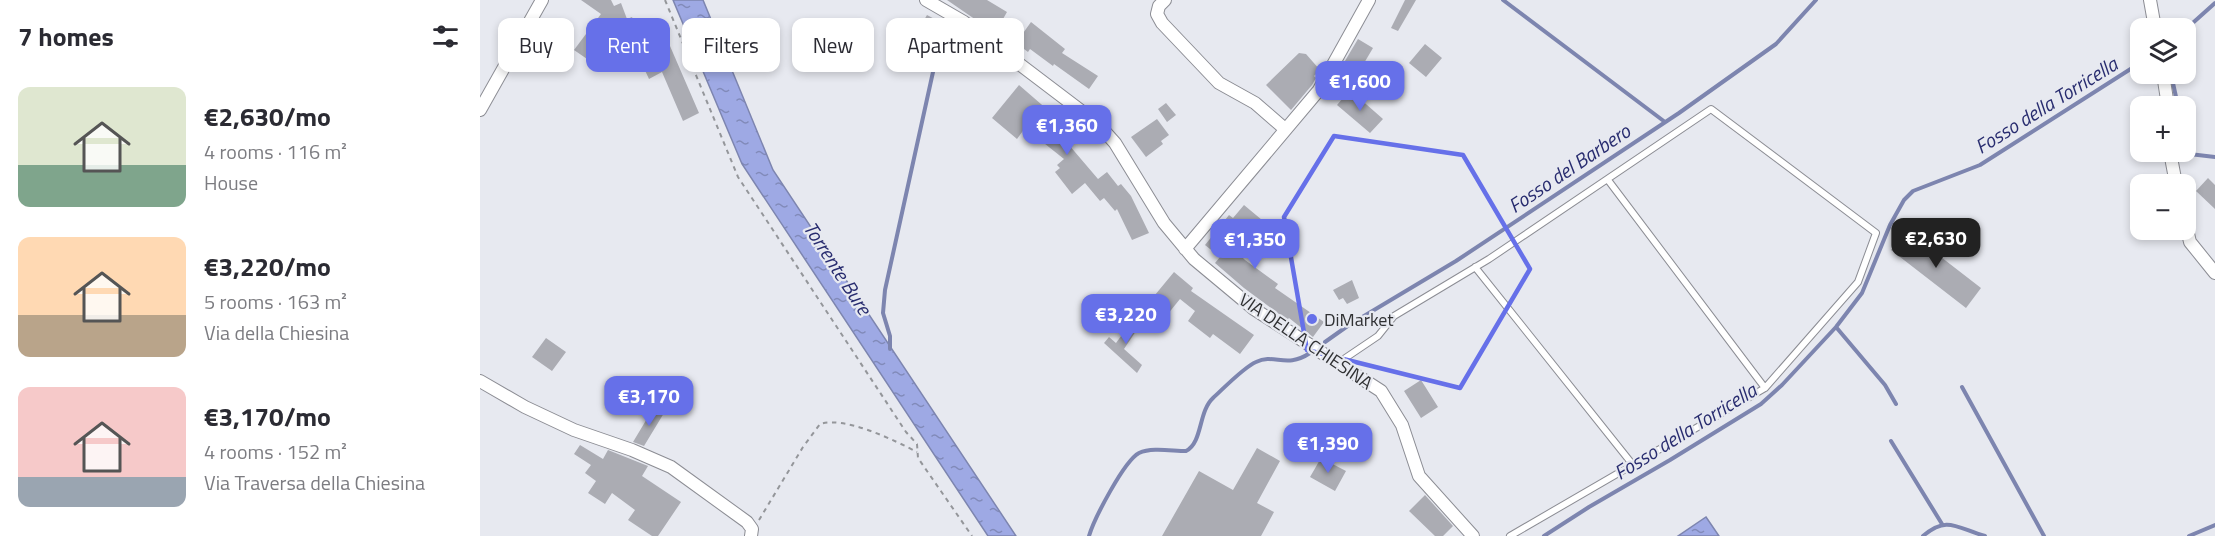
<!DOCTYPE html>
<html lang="en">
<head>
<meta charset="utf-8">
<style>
  :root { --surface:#fff; --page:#f2f2f3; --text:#2b2b33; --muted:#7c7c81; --accent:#6670e9 }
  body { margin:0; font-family:"Titillium Web",sans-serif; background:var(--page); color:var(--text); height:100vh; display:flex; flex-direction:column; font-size:22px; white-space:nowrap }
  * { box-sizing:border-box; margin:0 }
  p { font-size:20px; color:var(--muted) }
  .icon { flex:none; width:33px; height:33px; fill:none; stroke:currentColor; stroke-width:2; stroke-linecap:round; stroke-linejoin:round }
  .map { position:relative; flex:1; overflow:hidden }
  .panel { display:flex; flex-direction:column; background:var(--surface); width:480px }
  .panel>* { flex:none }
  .hud { position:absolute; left:18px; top:18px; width:570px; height:54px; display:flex; gap:12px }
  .buttons { position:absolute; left:1650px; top:18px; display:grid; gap:12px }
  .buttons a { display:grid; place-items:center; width:66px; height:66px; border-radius:12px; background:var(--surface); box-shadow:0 3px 9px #0003; font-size:30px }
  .price { position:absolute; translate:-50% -51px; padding:0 14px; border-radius:12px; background:var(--accent); color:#fff; font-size:20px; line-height:39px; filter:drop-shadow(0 2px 3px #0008) }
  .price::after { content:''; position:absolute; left:50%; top:36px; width:18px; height:14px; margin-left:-9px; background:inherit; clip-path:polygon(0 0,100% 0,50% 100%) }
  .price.selected { background:#222; color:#fff }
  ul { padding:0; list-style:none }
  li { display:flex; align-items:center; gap:18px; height:150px; padding:0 18px }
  li span { display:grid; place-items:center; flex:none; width:168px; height:120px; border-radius:12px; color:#555 }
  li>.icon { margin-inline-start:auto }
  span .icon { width:72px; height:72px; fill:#fffc; stroke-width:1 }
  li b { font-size:26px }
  h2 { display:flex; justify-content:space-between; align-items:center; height:72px; padding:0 18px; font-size:26px }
  .pill { padding:0 21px; border-radius:12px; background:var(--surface); box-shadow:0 3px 9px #0003; font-size:21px; line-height:54px }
  .pill.selected { background:var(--accent); color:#fff }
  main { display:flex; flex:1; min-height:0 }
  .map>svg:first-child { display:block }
  .water { fill:url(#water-ripples); stroke:#7d85af; stroke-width:1.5 }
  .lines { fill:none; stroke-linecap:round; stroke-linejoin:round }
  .stream { stroke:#7d85af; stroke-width:4 }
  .building { fill:#abacb3 }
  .service-casing { stroke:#8c8d94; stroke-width:8 }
  .minor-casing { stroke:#8c8d94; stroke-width:14 }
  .path { stroke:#94969a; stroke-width:2; stroke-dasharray:4.5 4.5; stroke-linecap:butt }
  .service { stroke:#fff; stroke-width:6 }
  .minor { stroke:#fff; stroke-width:12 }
  .marked { fill:none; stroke:#6670e9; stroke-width:4.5; stroke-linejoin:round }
  .poi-dot { fill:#6670e9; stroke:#e7e9f0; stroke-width:2 }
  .labels { text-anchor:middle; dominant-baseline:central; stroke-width:4.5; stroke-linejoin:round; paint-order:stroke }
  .poi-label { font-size:18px; fill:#303133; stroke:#e7e9f0; text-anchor:start }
  .street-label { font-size:18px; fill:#303133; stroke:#e7e9f0 }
  .water-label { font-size:20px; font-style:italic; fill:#282c6f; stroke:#e7e9f0 }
</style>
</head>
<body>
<main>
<section class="panel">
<h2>7 homes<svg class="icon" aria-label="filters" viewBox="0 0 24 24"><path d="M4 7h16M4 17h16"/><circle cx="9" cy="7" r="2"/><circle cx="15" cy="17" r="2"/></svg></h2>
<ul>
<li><span style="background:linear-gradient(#dfe7d0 65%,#7fa58c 0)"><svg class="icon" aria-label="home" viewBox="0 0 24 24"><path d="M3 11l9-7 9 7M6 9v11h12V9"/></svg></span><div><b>€2,630/mo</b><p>4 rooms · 116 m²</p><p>House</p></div></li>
<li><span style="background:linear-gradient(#ffd9b3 65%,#b9a48a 0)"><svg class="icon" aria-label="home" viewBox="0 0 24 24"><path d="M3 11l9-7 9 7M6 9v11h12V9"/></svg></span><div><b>€3,220/mo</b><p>5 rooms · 163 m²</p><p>Via della Chiesina</p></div></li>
<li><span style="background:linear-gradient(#f6c9c9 75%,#9aa5b1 0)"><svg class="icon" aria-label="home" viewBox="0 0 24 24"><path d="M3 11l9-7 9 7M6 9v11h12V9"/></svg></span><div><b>€3,170/mo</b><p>4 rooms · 152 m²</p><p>Via Traversa della Chiesina</p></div></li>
</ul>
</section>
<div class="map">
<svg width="1735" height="536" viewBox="0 0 1735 536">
  <defs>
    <pattern id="water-ripples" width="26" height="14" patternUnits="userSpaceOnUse" patternTransform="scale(1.5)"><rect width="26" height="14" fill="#9ea9e4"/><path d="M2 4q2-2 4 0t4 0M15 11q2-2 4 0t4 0" fill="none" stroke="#818ab9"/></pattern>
  </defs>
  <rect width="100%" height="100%" fill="#e7e9f0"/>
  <path class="water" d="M 193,0 L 223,0 L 293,170 L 536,536 L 508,536 L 262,164 Z
    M 1226,517 L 1239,536 L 1198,536 Z"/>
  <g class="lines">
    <path class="stream" d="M 1023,0 L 1185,122
      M 1706,29 L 1735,3
      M 1691,74 L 1698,106
      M 1701,152 L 1701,153 L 1735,157
      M 1356,327 L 1405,385 L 1416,404
      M 845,342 L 869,325 L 976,261 L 1199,113 L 1296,44 L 1336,0
      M 410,349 L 410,336 L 403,313 L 405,290 L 464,22
      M 1482,387 L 1564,536
      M 1411,441 L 1462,524
      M 609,536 C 614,519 644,461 659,453 C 672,447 692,451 706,451 C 723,442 718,412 733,398 C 743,389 764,367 776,362 C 795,353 806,369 830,353
      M 1064,536 L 1109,507 L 1190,460 L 1281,404 L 1302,385 L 1356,327 L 1382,293 L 1410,225 L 1424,200 L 1433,191 L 1500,165 L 1660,63
      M 1443,536 C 1467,515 1477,528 1505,536
      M 1709,536 L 1735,525"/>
  </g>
  <path class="building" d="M 101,0 L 131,0 L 134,6 L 141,3 L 147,19 L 152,17 L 168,55 L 190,46 L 219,113 L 203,121 L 182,72 L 169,79 L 149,36 L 126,72 L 94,50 L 121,14 Z
    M 467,0 L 507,0 L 527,12 L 515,33 Z
    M 925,0 L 936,0 L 918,31 L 911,28 Z
    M 447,15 L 462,23 L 452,41 L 437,32 Z
    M 551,22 L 585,49 L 582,53 L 618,76 L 609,89 L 574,64 L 573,66 L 550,49 L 548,52 L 536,43 Z
    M 878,39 L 893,48 L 874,80 L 859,71 Z
    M 945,44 L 962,58 L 946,77 L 929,63 Z
    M 819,53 L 826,54 L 840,70 L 834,76 L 836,78 L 832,85 L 811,110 L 786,85 Z
    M 539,85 L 591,130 L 588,133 L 594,138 L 589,145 L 618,179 L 627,172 L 638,186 L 641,184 L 651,196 L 669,233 L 652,240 L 637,209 L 635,211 L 624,198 L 620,201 L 605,183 L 592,194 L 575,172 L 580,168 L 577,165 L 584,159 L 545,128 L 537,139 L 512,118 Z
    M 870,90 L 903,119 L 890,133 L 857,105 Z
    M 686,103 L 696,115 L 687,122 L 678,109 Z
    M 677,119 L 689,135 L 681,141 L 683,144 L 666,157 L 651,137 Z
    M 1728,178 L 1735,185 L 1735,209 L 1716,191 Z
    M 764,205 L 782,220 L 756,251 L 765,260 L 798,284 L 795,288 L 844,322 L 833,337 L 809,318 L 807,320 L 764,288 L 735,263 L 740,257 L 725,245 L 749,215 L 753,218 Z
    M 1426,230 L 1501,288 L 1486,308 L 1411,250 Z
    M 694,272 L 713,288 L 711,291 L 774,335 L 760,354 L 733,334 L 730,338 L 708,321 L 715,311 L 700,299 L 687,315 L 670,301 Z
    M 872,280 L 879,298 L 867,304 L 863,298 L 859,300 L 853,290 Z
    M 655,317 L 662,322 L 644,349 L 662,365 L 657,373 L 624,343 L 629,337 L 636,343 Z
    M 66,338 L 86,352 L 72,371 L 52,357 Z
    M 941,380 L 958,407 L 941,418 L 924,391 Z
    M 174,407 L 184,413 L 164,446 L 153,442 Z
    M 100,445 L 123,459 L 128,450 L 168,466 L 162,476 L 201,502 L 178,536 L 172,536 L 148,520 L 155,510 L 132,493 L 125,504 L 108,493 L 116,481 L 105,473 L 111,465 L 94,454 Z
    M 777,448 L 800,461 L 777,503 L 794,512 L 781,536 L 682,536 L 719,471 L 753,490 Z
    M 841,458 L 866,471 L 855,491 L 830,477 Z
    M 945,495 L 973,526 L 963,536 L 955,536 L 929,511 Z"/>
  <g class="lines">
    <defs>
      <path id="service" d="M 1128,180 L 1285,388
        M 995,267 L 1153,465
        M 858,363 L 898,336 L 914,316 L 1009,259 L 1231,109 L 1396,233 L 1378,282 L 1285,388 L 1030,536"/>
      <path id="minor" d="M 446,0 L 484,22 L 617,123 L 635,143 L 684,223 L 714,259 L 774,309 L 901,391 L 922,425 L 939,476 L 993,536
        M 685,0 L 679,6 L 677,14 L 682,23 L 739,83 L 775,103 L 805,129
        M 1670,0 L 1675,28
        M 1683,74 L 1688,106
        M 0,110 L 62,0
        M 1690,152 L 1696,184
        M 1706,225 L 1710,242 L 1735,273
        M 705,249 L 839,90 L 889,0
        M 0,381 L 45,407 L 94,430 L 152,450 L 191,467 L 267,522 L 272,529 L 271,536"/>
    </defs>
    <use href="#service" class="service-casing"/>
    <use href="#minor" class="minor-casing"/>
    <path class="path" d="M 185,0 L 258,177 L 426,432 L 437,444 L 438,458 L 492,536
      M 279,520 L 323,447 L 340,424 C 365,416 414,440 437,452"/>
    <use href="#service" class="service"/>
    <use href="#minor" class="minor"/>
  </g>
  <path class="marked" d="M 854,136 L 983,155 L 1050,269 L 980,388 L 827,350 L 804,217 Z"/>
  <circle class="poi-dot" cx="832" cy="319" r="6"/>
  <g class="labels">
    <g class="poi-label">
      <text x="844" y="319">DiMarket</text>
    </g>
    <g class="street-label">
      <text transform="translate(826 341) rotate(34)">VIA DELLA CHIESINA</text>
    </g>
    <g class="water-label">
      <text transform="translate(1566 105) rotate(-32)">Fosso della Torricella</text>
      <text transform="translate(1089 168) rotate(-34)">Fosso del Barbero</text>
      <text transform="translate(358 268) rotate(57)">Torrente Bure</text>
      <text transform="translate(1205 431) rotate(-32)">Fosso della Torricella</text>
    </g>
  </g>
</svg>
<div class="buttons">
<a><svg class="icon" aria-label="layers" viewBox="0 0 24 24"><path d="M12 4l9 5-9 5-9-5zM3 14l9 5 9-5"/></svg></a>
<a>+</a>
<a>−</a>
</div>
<b class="price" style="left:880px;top:112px">€1,600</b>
<b class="price" style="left:587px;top:156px">€1,360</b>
<b class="price selected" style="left:1456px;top:269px">€2,630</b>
<b class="price" style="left:775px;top:270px">€1,350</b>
<b class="price" style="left:646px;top:345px">€3,220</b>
<b class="price" style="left:169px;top:427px">€3,170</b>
<b class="price" style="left:848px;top:474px">€1,390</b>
<div class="hud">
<a class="pill">Buy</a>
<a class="pill selected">Rent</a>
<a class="pill">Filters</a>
<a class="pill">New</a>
<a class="pill">Apartment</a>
</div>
</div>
</main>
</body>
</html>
